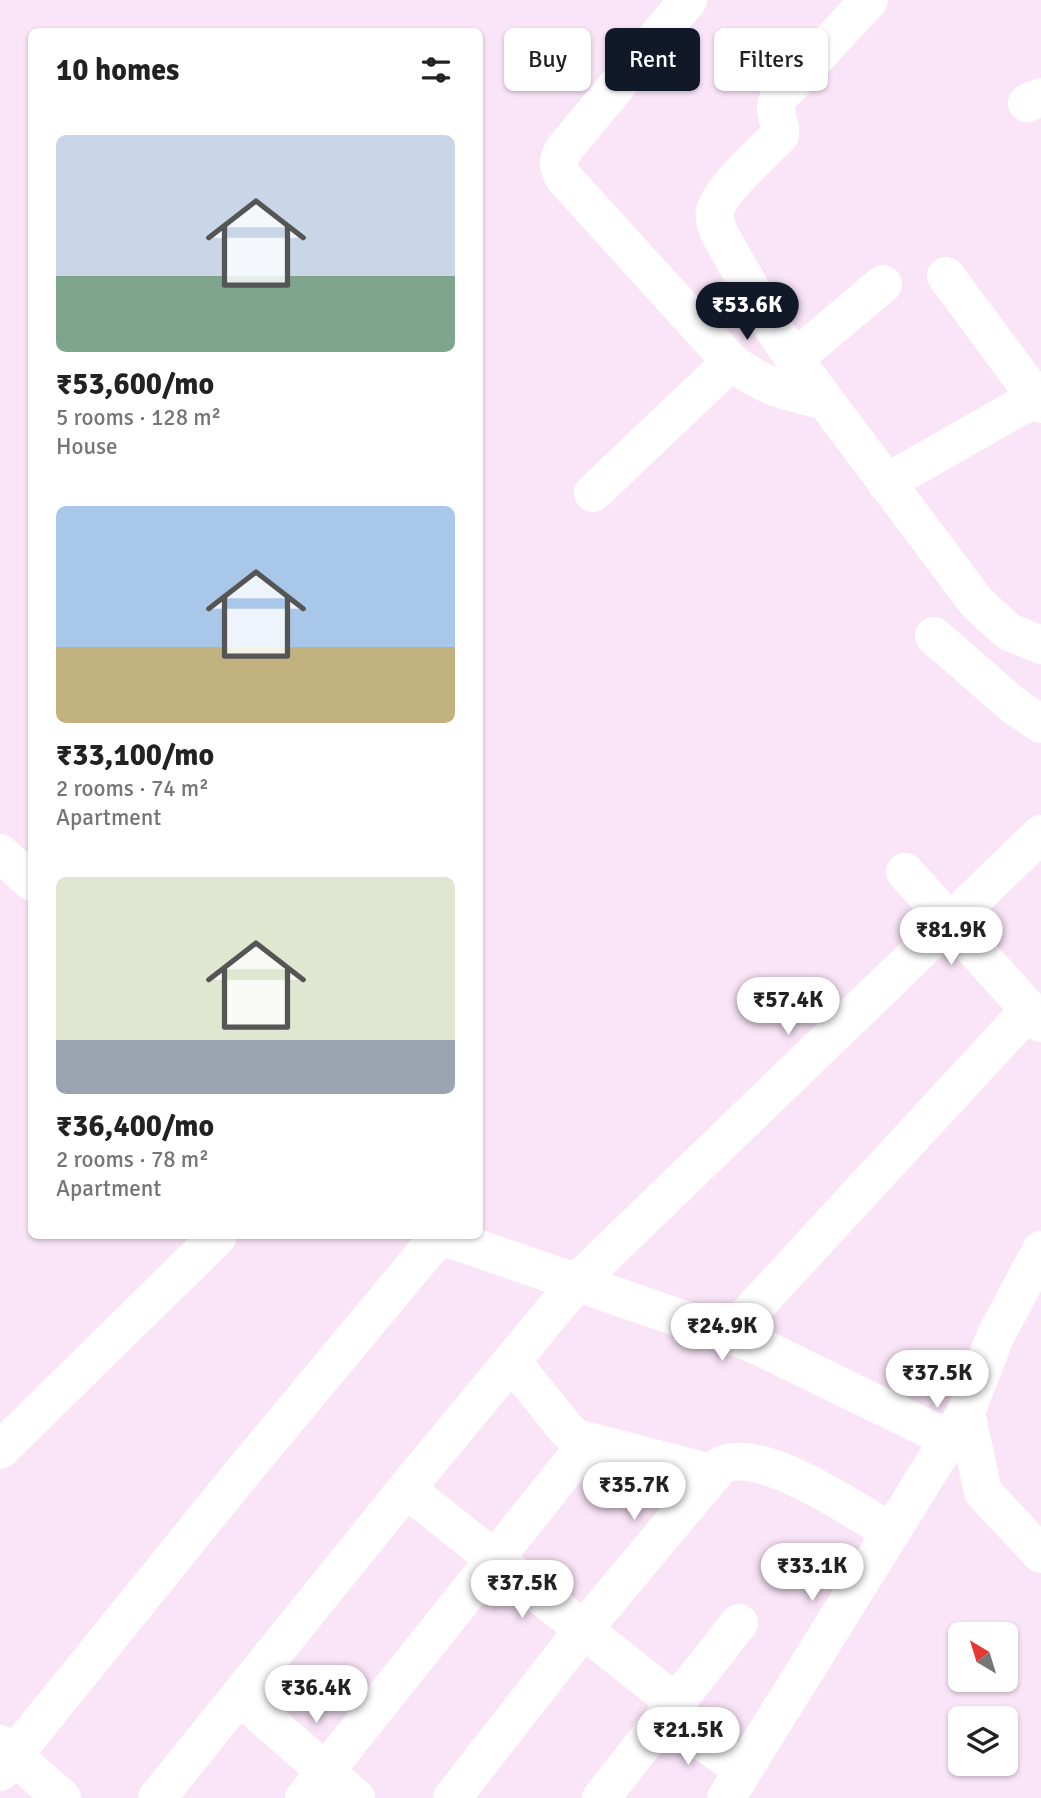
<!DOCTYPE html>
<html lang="en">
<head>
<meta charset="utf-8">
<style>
  :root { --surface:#fff; --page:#f6f6f6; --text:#222; --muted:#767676; --accent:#111827 }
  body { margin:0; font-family:Signika,sans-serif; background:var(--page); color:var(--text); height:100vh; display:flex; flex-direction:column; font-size:26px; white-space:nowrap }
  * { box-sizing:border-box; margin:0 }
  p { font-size:23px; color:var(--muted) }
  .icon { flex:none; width:38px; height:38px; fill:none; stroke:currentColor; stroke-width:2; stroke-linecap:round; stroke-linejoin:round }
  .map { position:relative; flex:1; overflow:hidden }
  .side { position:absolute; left:28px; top:28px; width:455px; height:1211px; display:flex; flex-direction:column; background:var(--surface); border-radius:10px; box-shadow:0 2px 5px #0004 }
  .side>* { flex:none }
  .top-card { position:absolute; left:504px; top:28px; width:430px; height:63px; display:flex; gap:14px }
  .needle { width:46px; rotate:322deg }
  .controls { position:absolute; left:948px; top:1622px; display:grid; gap:14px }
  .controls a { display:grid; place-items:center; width:70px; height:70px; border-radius:10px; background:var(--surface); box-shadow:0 2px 5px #0004; font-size:35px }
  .price { position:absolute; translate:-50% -60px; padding:0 16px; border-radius:24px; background:#fff; color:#222; font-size:23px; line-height:46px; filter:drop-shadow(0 2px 4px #0008) }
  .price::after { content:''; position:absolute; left:50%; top:42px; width:21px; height:16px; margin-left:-10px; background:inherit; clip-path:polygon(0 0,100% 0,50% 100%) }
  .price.on { background:var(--accent); color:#fff }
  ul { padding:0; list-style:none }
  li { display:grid; align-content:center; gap:14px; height:371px; padding:0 28px }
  li span { display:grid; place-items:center; height:217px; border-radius:10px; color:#555 }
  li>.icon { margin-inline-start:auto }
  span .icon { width:126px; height:126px; fill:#fffc; stroke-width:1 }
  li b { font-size:30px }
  h2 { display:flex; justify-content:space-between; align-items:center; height:84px; padding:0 28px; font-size:30px }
  .chip { padding:0 24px; border-radius:10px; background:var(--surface); box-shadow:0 2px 5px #0004; font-size:24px; line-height:63px }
  .chip.on { background:var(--accent); color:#fff }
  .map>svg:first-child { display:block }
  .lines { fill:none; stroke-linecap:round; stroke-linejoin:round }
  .minor { stroke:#fff; stroke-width:38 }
</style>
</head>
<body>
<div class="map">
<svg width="1041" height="1798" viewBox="0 0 1041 1798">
  <rect width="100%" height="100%" fill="#fae5f8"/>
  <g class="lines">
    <path class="minor" d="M 688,0 L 565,148 C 557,159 557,165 564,178 L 731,362 C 765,387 783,391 823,400
      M 869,0 L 780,96 C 770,111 782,120 780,135 C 764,151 720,190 715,211 C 713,219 717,226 719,233 L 773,328 L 794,359 L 977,603 L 1009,632 L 1041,645
      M 1027,103 L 1041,97
      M 946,276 L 1041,404
      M 794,359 L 883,284
      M 886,483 L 1035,398
      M 593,493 L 731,362
      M 934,636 L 1013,705 L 1041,724
      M 0,853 L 32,882
      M 905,872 L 1041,1023
      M 447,1236 L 453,1240 L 752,1343 L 949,1439 L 966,1412
      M 1041,1250 L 995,1337 L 966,1412 L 983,1492 L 1041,1554
      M 730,1334 L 1029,1010
      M 512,1362 L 566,1429 L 576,1438 L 714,1474
      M 0,1450 L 218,1236
      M 406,1489 L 676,1703
      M 239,1696 L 356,1798
      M 666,1715 L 743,1770
      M 0,1744 L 62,1798
      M 0,1772 L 237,1479 L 439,1236
      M 157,1798 L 406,1489 L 577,1282 L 1041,834
      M 304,1798 L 588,1442
      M 452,1798 L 583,1630 L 720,1466 C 759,1444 855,1511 891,1532
      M 601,1798 L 739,1623
      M 726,1798 L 949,1439"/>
  </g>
</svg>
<div class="controls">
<a><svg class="needle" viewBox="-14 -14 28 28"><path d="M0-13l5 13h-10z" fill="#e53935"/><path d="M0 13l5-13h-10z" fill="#767676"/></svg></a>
<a><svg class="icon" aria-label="layers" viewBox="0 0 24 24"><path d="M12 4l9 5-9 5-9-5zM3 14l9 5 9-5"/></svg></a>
</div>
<b class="price on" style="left:747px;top:342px">₹53.6K</b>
<b class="price" style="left:951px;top:967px">₹81.9K</b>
<b class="price" style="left:788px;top:1037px">₹57.4K</b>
<b class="price" style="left:722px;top:1363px">₹24.9K</b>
<b class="price" style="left:937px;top:1410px">₹37.5K</b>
<b class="price" style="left:634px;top:1522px">₹35.7K</b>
<b class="price" style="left:812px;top:1603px">₹33.1K</b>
<b class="price" style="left:522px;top:1620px">₹37.5K</b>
<b class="price" style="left:316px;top:1725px">₹36.4K</b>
<b class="price" style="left:688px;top:1767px">₹21.5K</b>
<div class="top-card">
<a class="chip">Buy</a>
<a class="chip on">Rent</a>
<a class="chip">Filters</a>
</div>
<section class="side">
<h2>10 homes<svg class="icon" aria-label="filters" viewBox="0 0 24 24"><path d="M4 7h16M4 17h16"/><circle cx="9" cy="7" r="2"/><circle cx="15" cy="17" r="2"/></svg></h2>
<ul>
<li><span style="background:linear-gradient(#c9d6e8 65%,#7fa58c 0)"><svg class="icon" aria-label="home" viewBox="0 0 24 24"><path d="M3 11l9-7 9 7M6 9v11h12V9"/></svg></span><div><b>₹53,600/mo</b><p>5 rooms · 128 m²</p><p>House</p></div></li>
<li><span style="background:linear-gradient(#a9c7e8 65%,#c2b280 0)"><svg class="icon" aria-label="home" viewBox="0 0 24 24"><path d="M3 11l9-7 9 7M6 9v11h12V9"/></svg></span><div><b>₹33,100/mo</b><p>2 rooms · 74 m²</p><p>Apartment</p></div></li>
<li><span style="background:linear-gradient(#dfe7d0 75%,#9aa5b1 0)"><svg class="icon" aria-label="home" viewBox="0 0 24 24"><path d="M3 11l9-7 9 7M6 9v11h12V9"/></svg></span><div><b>₹36,400/mo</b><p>2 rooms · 78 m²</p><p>Apartment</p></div></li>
</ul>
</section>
</div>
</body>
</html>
